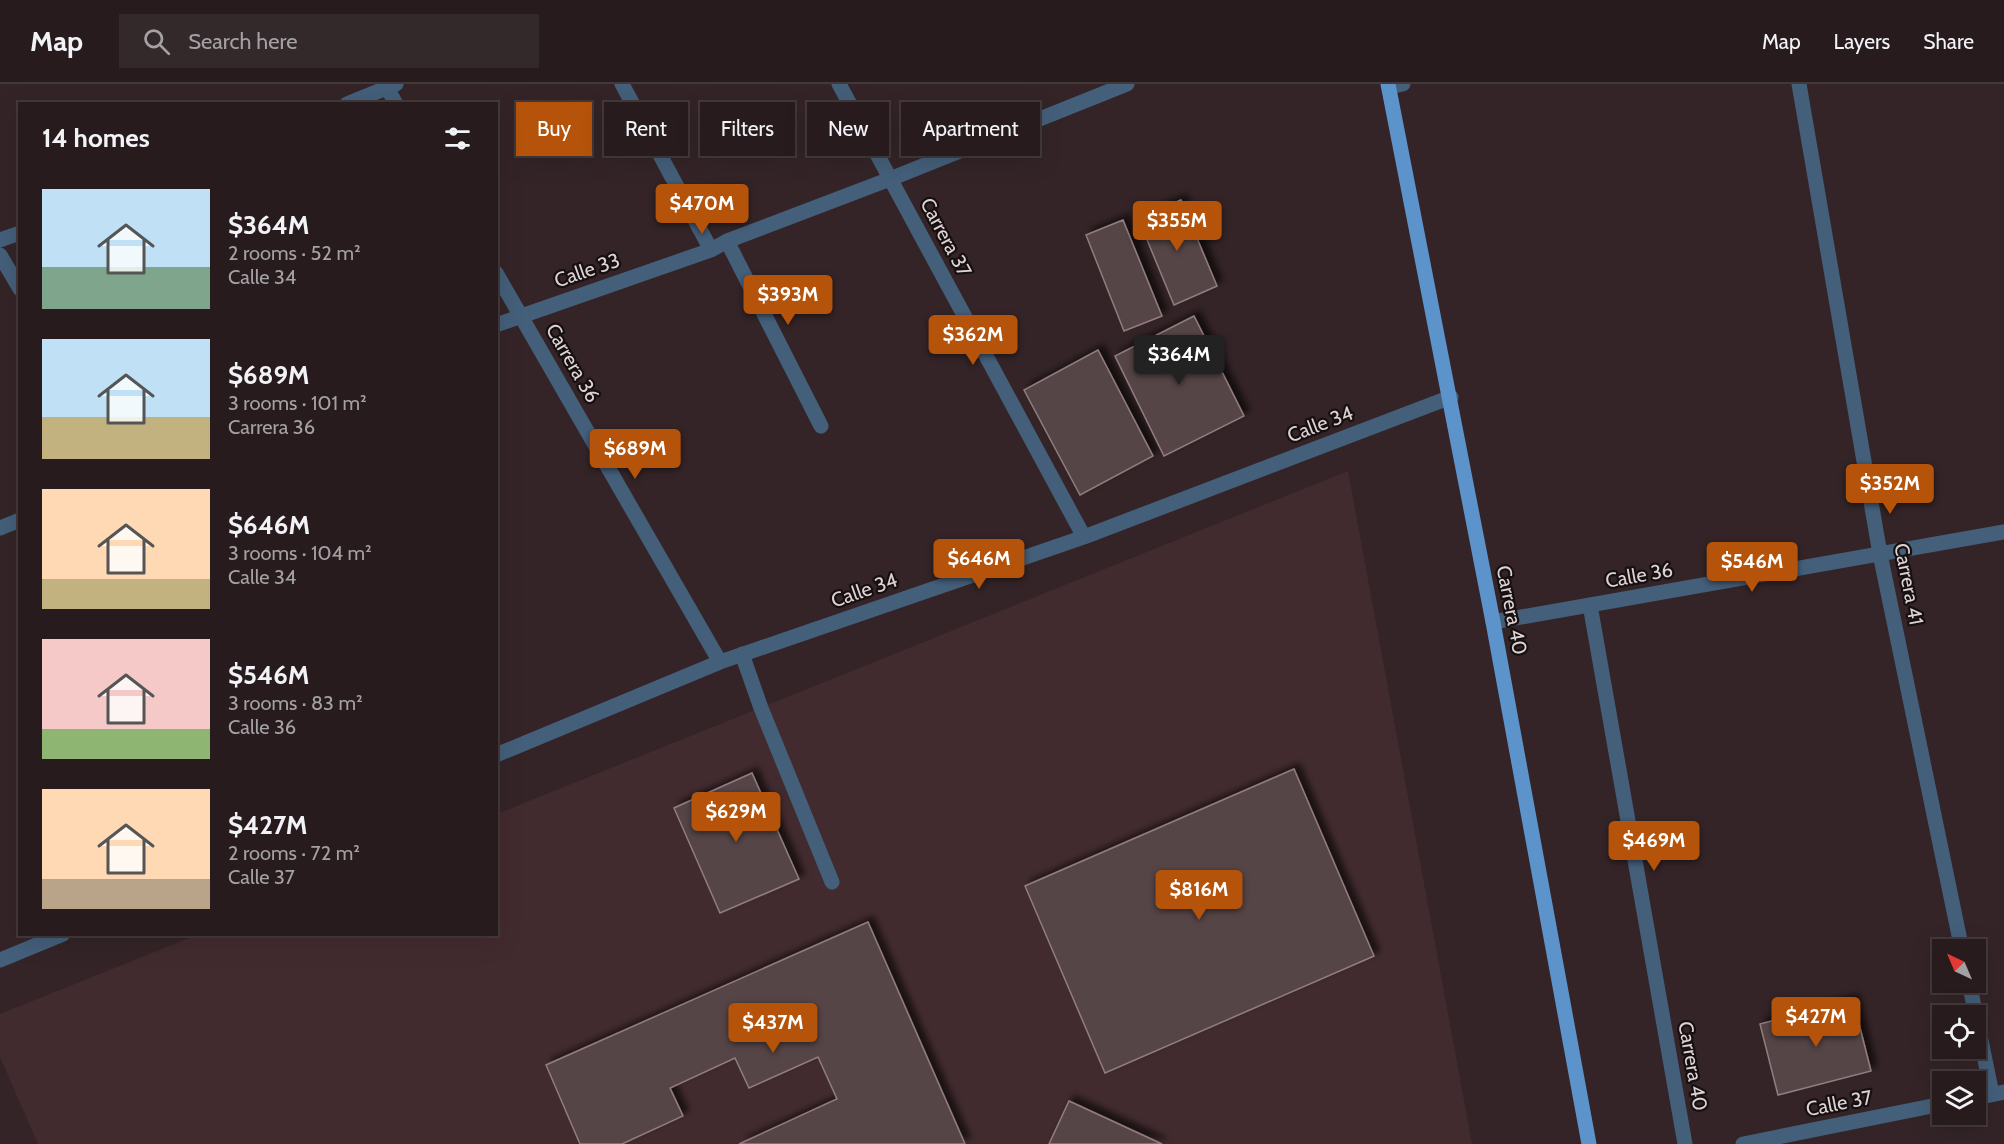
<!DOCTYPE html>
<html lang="en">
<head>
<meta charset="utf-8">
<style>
  :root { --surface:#271b1d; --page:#33282a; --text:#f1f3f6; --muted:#a4a1a4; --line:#43393b; --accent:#b45309 }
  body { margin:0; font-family:Cabin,sans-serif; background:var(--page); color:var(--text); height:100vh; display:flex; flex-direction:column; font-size:22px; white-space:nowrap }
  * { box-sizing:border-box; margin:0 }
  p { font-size:20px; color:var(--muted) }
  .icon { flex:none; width:33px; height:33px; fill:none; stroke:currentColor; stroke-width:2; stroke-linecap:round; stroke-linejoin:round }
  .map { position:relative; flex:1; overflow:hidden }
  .panel { position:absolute; left:18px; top:18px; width:480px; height:834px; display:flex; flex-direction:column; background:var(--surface); border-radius:0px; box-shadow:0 6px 24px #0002,0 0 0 2px var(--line) }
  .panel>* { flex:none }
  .top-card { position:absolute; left:516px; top:18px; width:570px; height:54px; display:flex; gap:12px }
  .needle { width:39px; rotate:316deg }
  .buttons { position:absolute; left:1932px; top:855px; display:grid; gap:12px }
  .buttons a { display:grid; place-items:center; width:54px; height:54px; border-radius:0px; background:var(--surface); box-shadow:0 6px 24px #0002,0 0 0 2px var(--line); font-size:30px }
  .price { position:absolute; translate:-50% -51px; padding:0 14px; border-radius:6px; background:var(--accent); color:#fff; font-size:20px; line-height:39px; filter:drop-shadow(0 2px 3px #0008) }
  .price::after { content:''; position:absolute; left:50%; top:36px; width:18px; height:14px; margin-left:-9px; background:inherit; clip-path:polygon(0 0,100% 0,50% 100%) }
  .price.current { background:#222; color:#fff }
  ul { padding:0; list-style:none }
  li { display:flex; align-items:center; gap:18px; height:150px; padding:0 24px }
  li span { display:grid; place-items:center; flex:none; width:168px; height:120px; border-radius:0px; color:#555 }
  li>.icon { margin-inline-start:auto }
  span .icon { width:72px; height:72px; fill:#fffc; stroke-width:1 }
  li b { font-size:26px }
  h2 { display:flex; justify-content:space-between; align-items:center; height:72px; padding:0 24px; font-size:26px }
  .pill { padding:0 21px; border-radius:0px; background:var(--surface); box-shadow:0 6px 24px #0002,0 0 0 2px var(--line); font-size:21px; line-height:54px }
  .pill.current { background:var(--accent); color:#fff }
  header { display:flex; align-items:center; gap:36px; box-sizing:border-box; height:84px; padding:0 30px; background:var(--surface); border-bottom:2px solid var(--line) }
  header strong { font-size:28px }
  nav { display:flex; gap:33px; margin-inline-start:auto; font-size:21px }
  .search { width:420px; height:54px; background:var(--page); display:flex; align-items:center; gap:15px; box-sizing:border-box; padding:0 21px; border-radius:0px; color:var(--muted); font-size:22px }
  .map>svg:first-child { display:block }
  .built { fill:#422b2f }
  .building { fill:#564446; stroke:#917d7f; stroke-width:1.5; filter:url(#shadow) }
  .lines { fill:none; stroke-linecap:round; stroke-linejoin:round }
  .minor { stroke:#445f7a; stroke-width:15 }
  .major { stroke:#5b93ca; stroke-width:15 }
  .labels { text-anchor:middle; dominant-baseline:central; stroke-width:4.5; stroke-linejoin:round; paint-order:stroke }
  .street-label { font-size:20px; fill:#ddd2d4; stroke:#171011 }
</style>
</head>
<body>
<header>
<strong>Map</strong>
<div class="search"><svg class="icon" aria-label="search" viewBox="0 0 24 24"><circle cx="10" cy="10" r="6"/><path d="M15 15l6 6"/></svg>Search here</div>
<nav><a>Map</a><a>Layers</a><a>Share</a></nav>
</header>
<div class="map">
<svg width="2004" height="1060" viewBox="0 0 2004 1060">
  <defs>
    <filter id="shadow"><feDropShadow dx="5.5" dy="-5.5" stdDeviation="3" flood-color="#0009"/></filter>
  </defs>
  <rect width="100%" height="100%" fill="#342427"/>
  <path class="built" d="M 1348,387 L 1472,1060 L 38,1060 L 0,973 L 0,930 L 197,851 L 496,850 L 497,730 Z"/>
  <path class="building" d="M 1181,116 L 1217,202 L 1174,221 L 1138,134 Z
    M 1123,136 L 1162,232 L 1124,247 L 1086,151 Z
    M 1194,232 L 1244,332 L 1164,372 L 1115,272 Z
    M 1098,266 L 1153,372 L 1080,411 L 1024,306 Z
    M 1294,685 L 1374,872 L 1105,989 L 1025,802 Z
    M 752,689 L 799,795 L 720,829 L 674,724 Z
    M 868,838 L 965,1060 L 739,1060 L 837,1015 L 818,973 L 749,1004 L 735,974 L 670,1004 L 683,1032 L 622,1060 L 580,1060 L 546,981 Z
    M 1853,916 L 1871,987 L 1778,1011 L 1760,940 Z
    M 1069,1017 L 1162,1060 L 1049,1060 Z"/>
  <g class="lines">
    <path class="minor" d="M 385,0 L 396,20
      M 622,0 L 711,166
      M 839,0 L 1084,453
      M 1799,0 L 1880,470 L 1962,866
      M 1389,3 L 1403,0
      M 347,20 L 396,0
      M 0,156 L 20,149
      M 727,157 L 821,342
      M 0,171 L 20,205
      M 496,189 L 720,578
      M 496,241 L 711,166 L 727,157 L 890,95 L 1127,0
      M 0,444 L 20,436
      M 1590,521 L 1685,1060
      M 1493,538 L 2004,448
      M 742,570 L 761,624 L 832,798
      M 496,671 L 720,578 L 1084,453 L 1451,313
      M 0,876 L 63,850
      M 1969,898 L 1992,1010
      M 1976,1014 L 2004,1008
      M 1743,1060 L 1942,1020"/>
    <path class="major" d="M 1388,0 L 1493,538 L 1589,1060"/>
  </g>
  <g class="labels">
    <g class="street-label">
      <text transform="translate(946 153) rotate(62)">Carrera 37</text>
      <text transform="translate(587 186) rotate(-19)">Calle 33</text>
      <text transform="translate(573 279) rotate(60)">Carrera 36</text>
      <text transform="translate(1320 340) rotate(-21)">Calle 34</text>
      <text transform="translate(1639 491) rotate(-10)">Calle 36</text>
      <text transform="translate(1909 500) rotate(79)">Carrera 41</text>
      <text transform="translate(864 506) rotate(-19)">Calle 34</text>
      <text transform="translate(1512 526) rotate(79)">Carrera 40</text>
      <text transform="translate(1693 982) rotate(80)">Carrera 40</text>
      <text transform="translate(1839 1019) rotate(-11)">Calle 37</text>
    </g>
  </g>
</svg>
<div class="buttons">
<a><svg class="needle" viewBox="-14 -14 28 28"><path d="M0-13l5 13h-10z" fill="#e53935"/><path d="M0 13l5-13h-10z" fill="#a4a1a4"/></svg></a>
<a><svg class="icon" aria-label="locate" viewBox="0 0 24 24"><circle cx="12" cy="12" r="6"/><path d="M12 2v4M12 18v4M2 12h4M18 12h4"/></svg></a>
<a><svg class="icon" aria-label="layers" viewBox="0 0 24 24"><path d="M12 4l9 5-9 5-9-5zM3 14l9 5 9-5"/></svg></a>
</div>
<b class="price" style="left:702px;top:151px">$470M</b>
<b class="price" style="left:1177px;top:168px">$355M</b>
<b class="price" style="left:788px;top:242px">$393M</b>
<b class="price" style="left:973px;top:282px">$362M</b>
<b class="price current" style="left:1179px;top:302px">$364M</b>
<b class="price" style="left:635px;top:396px">$689M</b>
<b class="price" style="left:1890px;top:431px">$352M</b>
<b class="price" style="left:979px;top:506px">$646M</b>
<b class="price" style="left:1752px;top:509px">$546M</b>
<b class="price" style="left:736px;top:759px">$629M</b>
<b class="price" style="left:1654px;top:788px">$469M</b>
<b class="price" style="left:1199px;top:837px">$816M</b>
<b class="price" style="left:1816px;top:964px">$427M</b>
<b class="price" style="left:773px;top:970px">$437M</b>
<div class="top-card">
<a class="pill current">Buy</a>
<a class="pill">Rent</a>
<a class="pill">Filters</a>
<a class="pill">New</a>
<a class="pill">Apartment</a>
</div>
<section class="panel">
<h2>14 homes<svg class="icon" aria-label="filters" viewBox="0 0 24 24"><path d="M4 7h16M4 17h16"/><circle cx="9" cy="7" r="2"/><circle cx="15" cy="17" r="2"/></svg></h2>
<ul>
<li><span style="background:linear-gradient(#bfe0f5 65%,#7fa58c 0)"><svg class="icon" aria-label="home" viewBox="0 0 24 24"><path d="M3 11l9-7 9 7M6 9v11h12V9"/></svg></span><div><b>$364M</b><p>2 rooms · 52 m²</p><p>Calle 34</p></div></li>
<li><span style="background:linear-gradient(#bfe0f5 65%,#c2b280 0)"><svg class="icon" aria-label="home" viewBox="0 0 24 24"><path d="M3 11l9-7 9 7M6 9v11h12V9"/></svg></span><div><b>$689M</b><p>3 rooms · 101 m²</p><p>Carrera 36</p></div></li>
<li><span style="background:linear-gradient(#ffd9b3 75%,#c2b280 0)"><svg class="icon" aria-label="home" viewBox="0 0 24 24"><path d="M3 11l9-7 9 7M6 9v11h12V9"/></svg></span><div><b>$646M</b><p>3 rooms · 104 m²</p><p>Calle 34</p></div></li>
<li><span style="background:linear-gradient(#f6c9c9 75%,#8fb573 0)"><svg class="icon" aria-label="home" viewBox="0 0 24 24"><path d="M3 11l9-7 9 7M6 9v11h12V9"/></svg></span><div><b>$546M</b><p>3 rooms · 83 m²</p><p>Calle 36</p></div></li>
<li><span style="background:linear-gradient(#ffd9b3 75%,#b9a48a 0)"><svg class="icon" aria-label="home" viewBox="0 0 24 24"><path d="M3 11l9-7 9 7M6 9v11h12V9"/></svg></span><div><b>$427M</b><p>2 rooms · 72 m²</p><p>Calle 37</p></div></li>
</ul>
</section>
</div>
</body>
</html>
